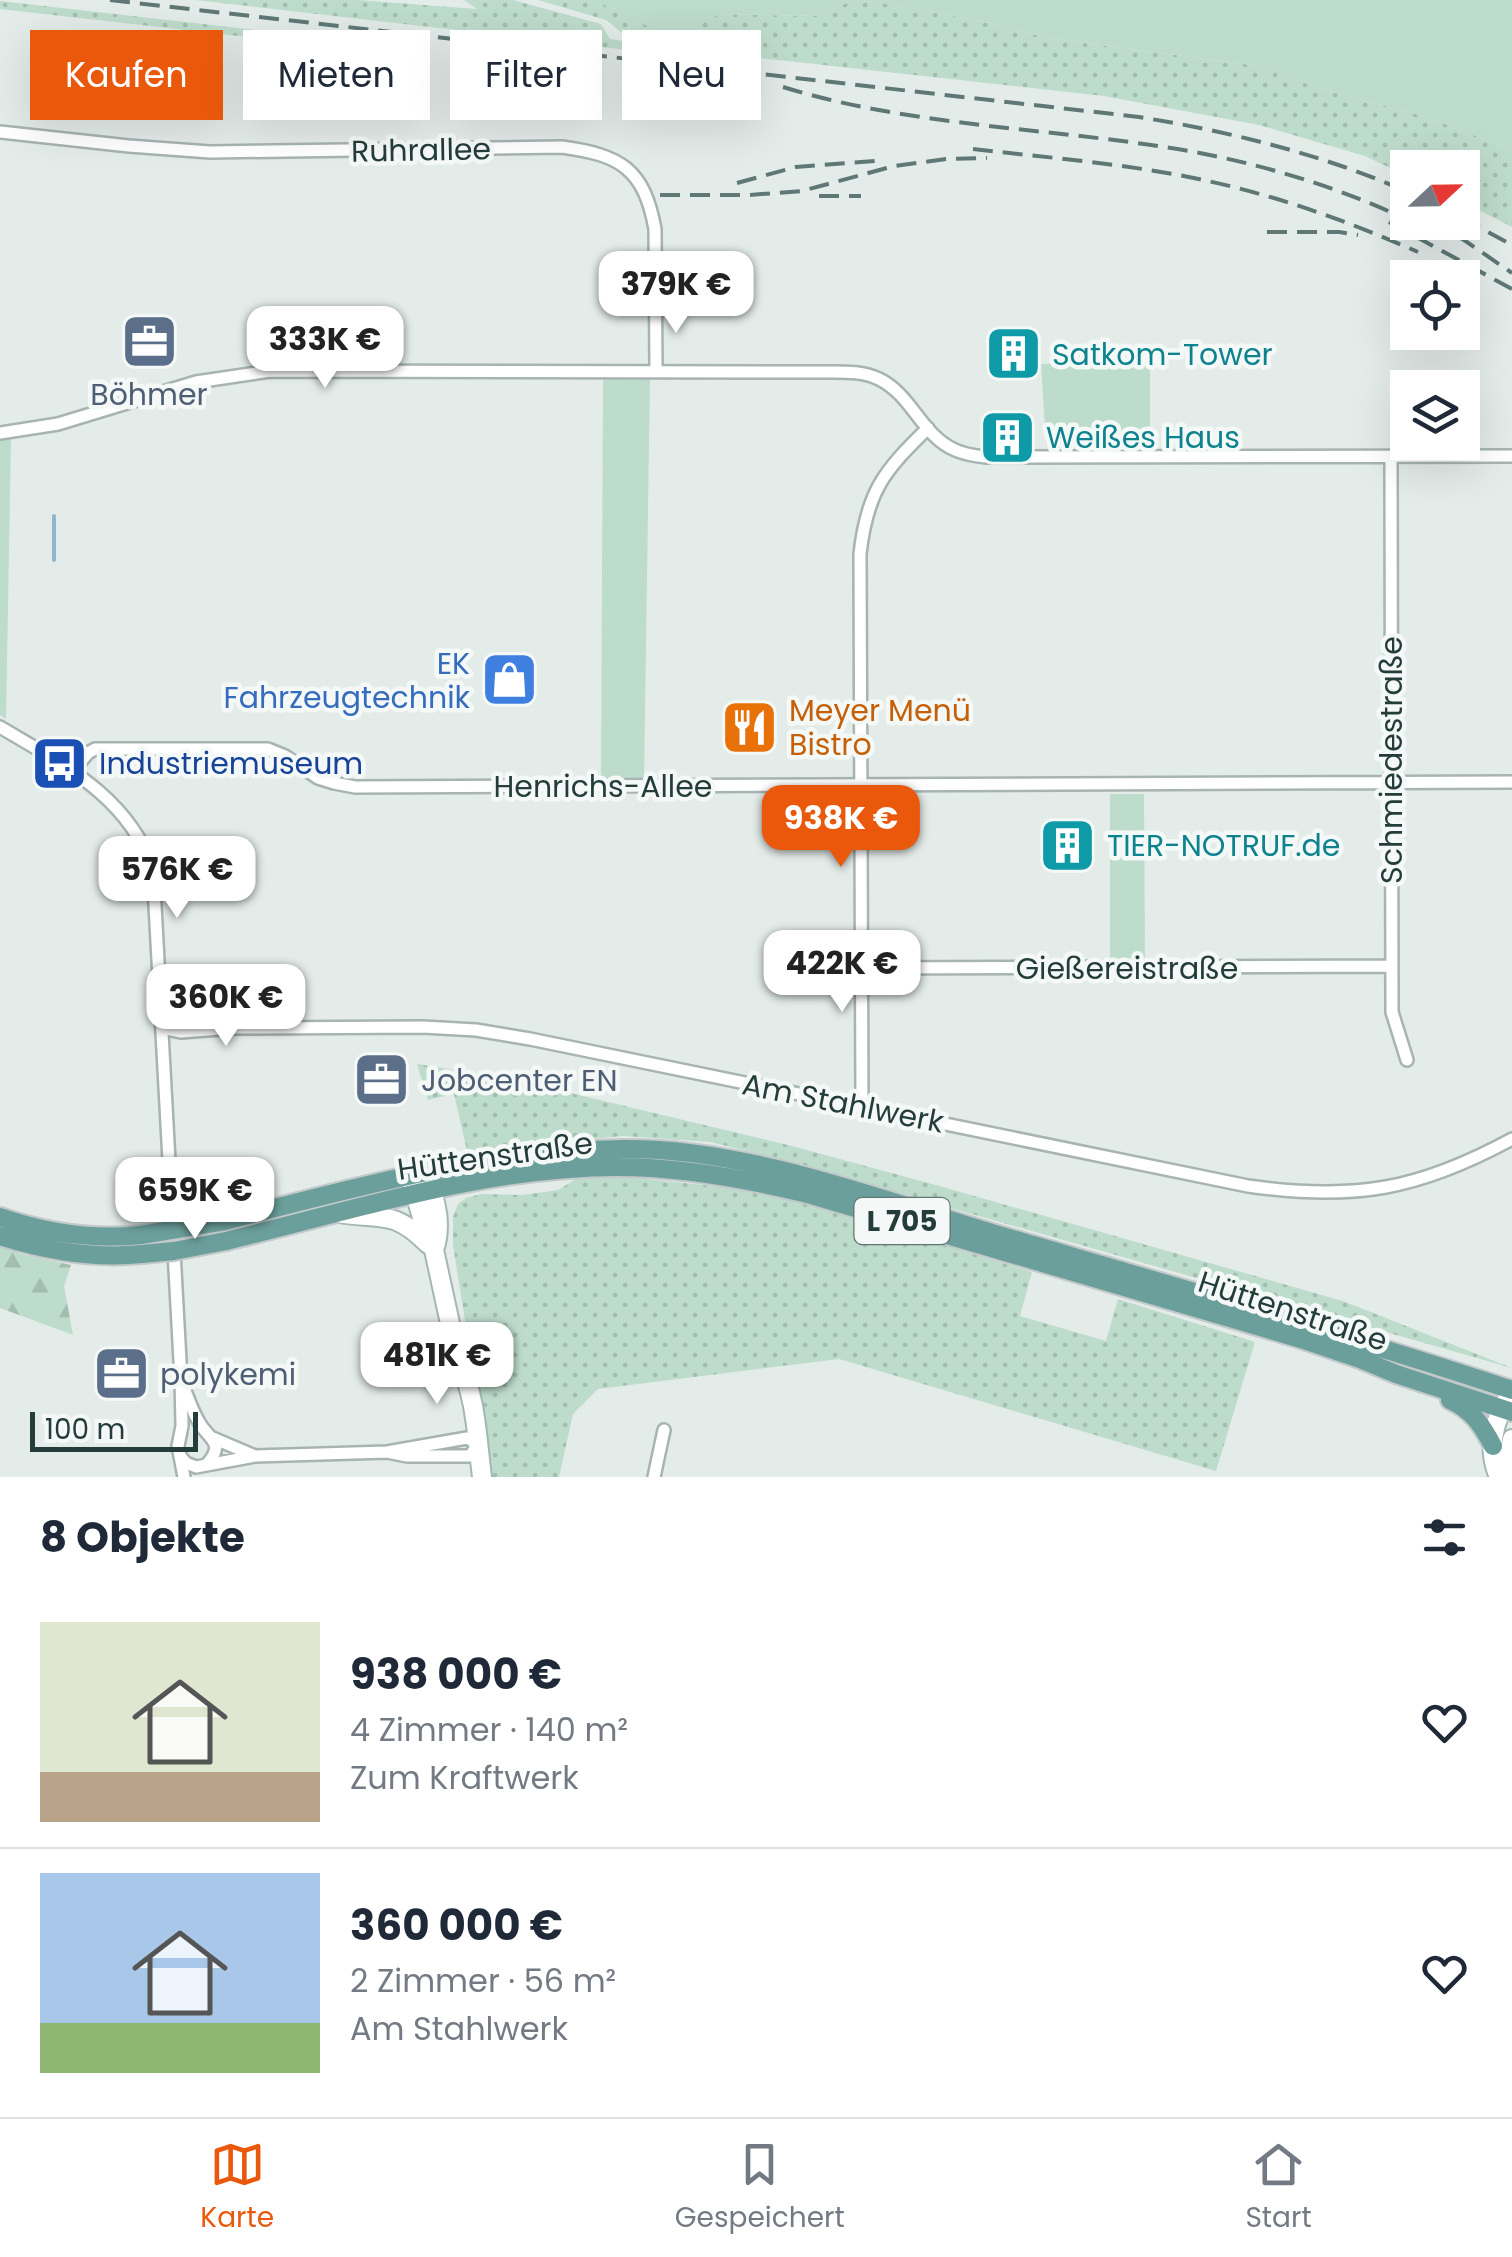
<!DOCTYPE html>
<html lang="de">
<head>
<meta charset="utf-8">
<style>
  :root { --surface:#fff; --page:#f6f6f7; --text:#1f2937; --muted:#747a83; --line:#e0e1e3; --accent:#ea580c }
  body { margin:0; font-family:Poppins,sans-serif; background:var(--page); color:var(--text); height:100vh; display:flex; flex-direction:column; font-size:38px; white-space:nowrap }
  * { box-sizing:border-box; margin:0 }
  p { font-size:32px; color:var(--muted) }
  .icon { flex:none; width:55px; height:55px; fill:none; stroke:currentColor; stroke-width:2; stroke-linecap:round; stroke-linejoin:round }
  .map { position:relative; height:1477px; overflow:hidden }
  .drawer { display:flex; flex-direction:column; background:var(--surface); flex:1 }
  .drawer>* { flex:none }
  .hud { position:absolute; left:30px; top:30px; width:1000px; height:90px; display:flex; gap:20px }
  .needle { width:65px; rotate:68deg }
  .controls { position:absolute; left:1390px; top:150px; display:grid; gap:20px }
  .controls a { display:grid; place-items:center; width:90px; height:90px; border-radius:0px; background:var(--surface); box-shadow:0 10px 40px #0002; font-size:50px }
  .scale { position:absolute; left:30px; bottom:25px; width:168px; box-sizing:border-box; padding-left:10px; border:5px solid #243d3b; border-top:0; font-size:28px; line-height:35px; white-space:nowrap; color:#243d3b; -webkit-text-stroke:8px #f4f9f7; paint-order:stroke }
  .price { position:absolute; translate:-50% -85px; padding:0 22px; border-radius:20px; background:#fff; color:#222; font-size:32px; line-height:65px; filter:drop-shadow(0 2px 5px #0008) }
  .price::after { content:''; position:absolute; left:50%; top:60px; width:30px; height:22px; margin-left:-15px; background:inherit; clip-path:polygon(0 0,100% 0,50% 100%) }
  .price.selected { background:var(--accent); color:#fff }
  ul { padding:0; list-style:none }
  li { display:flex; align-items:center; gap:30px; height:250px; padding:0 40px }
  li+li { border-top:2px solid var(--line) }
  li span { display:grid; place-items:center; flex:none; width:280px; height:200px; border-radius:0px; color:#555 }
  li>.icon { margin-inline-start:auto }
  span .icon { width:120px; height:120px; fill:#fffc; stroke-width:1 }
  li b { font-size:42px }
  h2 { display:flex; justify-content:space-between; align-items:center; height:120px; padding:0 40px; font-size:42px }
  .tag { padding:0 35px; border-radius:0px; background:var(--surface); box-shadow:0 10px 40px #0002; font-size:35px; line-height:90px }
  .tag.selected { background:var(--accent); color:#fff }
  .menu { display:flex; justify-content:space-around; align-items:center; height:140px; border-top:2px solid var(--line); background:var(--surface); font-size:28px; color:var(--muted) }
  .menu a { display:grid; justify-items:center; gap:5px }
  .menu .selected { color:var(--accent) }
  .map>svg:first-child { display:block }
  .grass { fill:url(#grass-dots) }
  .forest { fill:url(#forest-firs) }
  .park { fill:#bedccc }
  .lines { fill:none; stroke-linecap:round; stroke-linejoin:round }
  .stream { stroke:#8fb8ce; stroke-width:4 }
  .street-casing { stroke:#a7b4b2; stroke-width:16 }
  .secondary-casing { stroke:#a3b7b4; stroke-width:22 }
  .primary-casing { stroke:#c2c9c8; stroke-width:22 }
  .street { stroke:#fff; stroke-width:11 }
  .secondary { stroke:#fff; stroke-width:18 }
  .primary { stroke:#6b9f9b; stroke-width:18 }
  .rail { stroke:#5f7876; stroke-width:4; stroke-dasharray:20 10; stroke-linecap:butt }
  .primary-bridge-casing { stroke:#c2c9c8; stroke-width:22; stroke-linecap:butt }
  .primary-bridge { stroke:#6b9f9b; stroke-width:18 }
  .labels { text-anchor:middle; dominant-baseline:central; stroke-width:9; stroke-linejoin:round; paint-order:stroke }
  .shield { fill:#f4f9f7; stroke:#627573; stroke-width:2.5 }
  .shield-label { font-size:28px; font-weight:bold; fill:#243d3b }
  .street-label { font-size:30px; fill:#243d3b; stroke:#f4f9f7 }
  .culture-label { font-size:30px; fill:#0d838f; stroke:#f4f9f7; text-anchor:start }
  .service-label { font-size:30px; fill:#4e5e75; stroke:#f4f9f7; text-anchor:start }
  .shop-label { font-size:30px; fill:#366cbe; stroke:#f4f9f7; text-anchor:end }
  .food-label { font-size:30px; fill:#c56008; stroke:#f4f9f7; text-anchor:start }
  .transit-label { font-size:30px; fill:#164399; stroke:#f4f9f7; text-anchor:start }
</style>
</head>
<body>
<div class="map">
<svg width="1512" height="1477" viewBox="0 0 1512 1477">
  <defs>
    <pattern id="grass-dots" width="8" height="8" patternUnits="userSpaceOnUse" patternTransform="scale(2.5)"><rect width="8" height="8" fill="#bedccc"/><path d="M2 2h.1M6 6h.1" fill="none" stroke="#a3beb0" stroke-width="1.8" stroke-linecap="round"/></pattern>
    <pattern id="forest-firs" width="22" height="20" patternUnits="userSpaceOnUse" patternTransform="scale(2.5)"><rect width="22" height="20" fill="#bedccc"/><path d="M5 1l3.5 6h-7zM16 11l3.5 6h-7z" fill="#a3beb0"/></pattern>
  </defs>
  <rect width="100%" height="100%" fill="#e4ecea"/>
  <path class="grass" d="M 195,0 L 358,0 L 477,9 L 464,0 L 513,0 L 601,24 L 610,39 L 683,50 L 732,62 Z
    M 538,0 L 614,0 L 692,27 L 719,14 L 817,16 L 851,1 L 877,2 L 981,21 L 1047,38 L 1274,68 L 1314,87 L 1427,117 L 1512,150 L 1512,227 L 1463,202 L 1462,168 L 1408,168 L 1407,176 L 1365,156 L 1259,125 L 1104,96 L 741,56 L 681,41 L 675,43 L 622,33 L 606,20 Z
    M 0,1 L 265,31 L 257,38 L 0,9 Z
    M 417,1064 L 512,1079 L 792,1146 L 943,1187 L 1343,1301 L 1512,1368 L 779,1159 L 710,1142 L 623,1136 L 467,1151 L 454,1094 L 428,1100 Z
    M 619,1176 L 778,1193 L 1032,1272 L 1020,1316 L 1106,1341 L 1118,1299 L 1255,1342 L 1216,1471 L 839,1359 L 598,1389 L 573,1414 L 559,1477 L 490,1477 L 453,1245 L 453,1217 L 458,1204 L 466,1198 L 482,1194 L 523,1195 L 558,1190 L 579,1177 Z"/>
  <path class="forest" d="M 0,1246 L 21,1254 L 71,1265 L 64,1286 L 73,1335 L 0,1308 Z"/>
  <path class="park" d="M 598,0 L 1512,0 L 1512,150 L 1427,117 L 1314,87 L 1274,68 L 1047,38 L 981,21 L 877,2 L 851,1 L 817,16 L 719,14 L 693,27 L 681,41 L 611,10 Z
    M 1150,363 L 1150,446 L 1048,447 L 1046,443 L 1041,364 Z
    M 603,378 L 650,378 L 644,780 L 601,780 Z
    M 11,438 L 6,719 L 0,715 L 0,439 Z
    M 1110,794 L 1144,794 L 1145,962 L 1110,961 Z"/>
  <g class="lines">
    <path class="stream" d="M 54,560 L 54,516"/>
    <defs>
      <path id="street" d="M 0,132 L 129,146 L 210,152 L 562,147 C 621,155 644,169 655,229 L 656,371
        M 0,433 L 58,424 L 196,382 L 270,371 L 824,372 C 843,372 863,371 879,379 C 912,395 922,436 955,450 C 964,454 976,456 986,457 L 1512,456
        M 1391,457 L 1392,1012 L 1407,1060
        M 0,727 C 62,764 128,796 153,869 L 181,1379 L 182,1426 L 178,1446 L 184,1477
        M 73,771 L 88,753 L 95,749 L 268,749 L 285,756 L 318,778 L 334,783 L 355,787 L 1512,782
        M 862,968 L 1392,966
        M 162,1028 L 181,1032 L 233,1028 L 423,1027 L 476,1030 L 530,1039 L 1248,1186 C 1354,1201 1418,1190 1512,1139
        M 862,1106 L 860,554 C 867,491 884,471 928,428
        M 184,1388 C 189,1401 194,1416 202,1427 C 213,1441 223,1445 208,1463
        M 213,1438 L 255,1456
        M 181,1457 L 186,1463 L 196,1467 L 255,1456 L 387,1452 L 467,1438 L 478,1444 L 470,1456 L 407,1456 L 387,1452
        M 654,1477 L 664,1430"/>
      <path id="secondary" d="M 410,1175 L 426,1232 L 434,1250 L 458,1360 C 476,1394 477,1439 482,1477
        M 426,1179 C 437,1200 442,1227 434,1250
        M 339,1213 C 382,1220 393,1209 428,1244
        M 1512,1439 L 1509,1460 L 1512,1470
        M 1499,1477 C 1486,1447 1494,1418 1512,1392"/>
      <path id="primary" d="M 0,1217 C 46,1233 93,1240 141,1235
        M 225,1221 C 356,1187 489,1150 625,1149 C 747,1148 882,1200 999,1235 C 1170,1285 1342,1334 1512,1390
        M 0,1236 C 47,1251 93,1259 142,1254
        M 226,1241 C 355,1210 484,1167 618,1167 C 682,1167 746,1179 808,1194 L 1301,1339 L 1360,1359 L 1396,1374 L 1512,1412
        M 1450,1400 C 1472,1410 1482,1425 1493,1446"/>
    </defs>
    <use href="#street" class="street-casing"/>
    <use href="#secondary" class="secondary-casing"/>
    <use href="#primary" class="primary-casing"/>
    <use href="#street" class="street"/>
    <use href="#secondary" class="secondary"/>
    <use href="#primary" class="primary"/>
    <path class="rail" d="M 110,0 L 1139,117 C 1232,132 1321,154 1408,192
      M 783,87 C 900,123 1023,127 1144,144 C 1235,156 1325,181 1408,220
      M 973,149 C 1051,158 1131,164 1208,181 C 1281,197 1350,222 1418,252
      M 737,183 L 796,167 L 876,161
      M 660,195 L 749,195 L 802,191 L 894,166 L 946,159 L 987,158
      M 819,196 L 861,196
      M 1462,218 L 1512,245
      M 1389,222 L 1512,289
      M 1431,222 L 1464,240 L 1512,273
      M 1267,232 L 1339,232 L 1358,235"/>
    <defs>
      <path id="primary-bridge" d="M 141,1235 L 225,1221
        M 142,1254 L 174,1251 L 226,1241"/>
    </defs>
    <use href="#primary-bridge" class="primary-bridge-casing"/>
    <use href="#primary-bridge" class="primary-bridge"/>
  </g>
  <defs>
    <symbol id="office-square" viewBox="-11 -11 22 22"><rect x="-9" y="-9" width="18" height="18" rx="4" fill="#5c6f8a" stroke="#f4f9f7"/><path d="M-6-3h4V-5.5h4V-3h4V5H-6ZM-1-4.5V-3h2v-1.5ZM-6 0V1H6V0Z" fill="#fff"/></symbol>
    <symbol id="building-square" viewBox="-11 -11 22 22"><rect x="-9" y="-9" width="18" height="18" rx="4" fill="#0f9aa8" stroke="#f4f9f7"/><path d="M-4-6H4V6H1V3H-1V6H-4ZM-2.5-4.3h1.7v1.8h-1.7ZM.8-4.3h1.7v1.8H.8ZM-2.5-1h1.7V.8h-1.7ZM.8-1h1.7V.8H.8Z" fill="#fff"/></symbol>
    <symbol id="shop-square" viewBox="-11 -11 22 22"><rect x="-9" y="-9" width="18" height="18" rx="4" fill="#3f7fe0" stroke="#f4f9f7"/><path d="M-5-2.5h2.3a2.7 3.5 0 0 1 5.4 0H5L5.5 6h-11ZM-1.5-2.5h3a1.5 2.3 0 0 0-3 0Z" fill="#fff"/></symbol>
    <symbol id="restaurant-square" viewBox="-11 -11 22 22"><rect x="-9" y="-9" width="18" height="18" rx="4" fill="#e8710a" stroke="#f4f9f7"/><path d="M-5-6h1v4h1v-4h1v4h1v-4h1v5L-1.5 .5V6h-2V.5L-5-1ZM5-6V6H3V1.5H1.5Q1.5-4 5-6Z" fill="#fff"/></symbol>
    <symbol id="bus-square" viewBox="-11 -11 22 22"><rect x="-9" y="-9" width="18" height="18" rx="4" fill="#1a4fb4" stroke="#f4f9f7"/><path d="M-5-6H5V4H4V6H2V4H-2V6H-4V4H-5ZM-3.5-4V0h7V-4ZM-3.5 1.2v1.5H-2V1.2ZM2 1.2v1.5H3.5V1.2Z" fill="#fff"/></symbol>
  </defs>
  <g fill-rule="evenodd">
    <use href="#office-square" x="118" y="310" width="63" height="63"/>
    <use href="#building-square" x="982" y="322" width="63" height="63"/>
    <use href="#building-square" x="976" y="406" width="63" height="63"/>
    <use href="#shop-square" x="478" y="648" width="63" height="63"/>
    <use href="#restaurant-square" x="718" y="696" width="63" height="63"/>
    <use href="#bus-square" x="28" y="732" width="63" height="63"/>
    <use href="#building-square" x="1036" y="814" width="63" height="63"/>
    <use href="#office-square" x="350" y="1048" width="63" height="63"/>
    <use href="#office-square" x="90" y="1342" width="63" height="63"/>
  </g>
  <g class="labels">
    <rect class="shield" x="854.5" y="1198" width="95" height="46" rx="8"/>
    <g class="shield-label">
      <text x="902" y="1221">L 705</text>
    </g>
    <g class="street-label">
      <text transform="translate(421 150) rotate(-1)">Ruhrallee</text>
      <text transform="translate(1391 760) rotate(-90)">Schmiedestraße</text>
      <text x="603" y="786">Henrichs-Allee</text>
      <text x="1127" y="968">Gießereistraße</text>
      <text transform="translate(843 1103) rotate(11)">Am Stahlwerk</text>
      <text transform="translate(495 1156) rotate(-8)">Hüttenstraße</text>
      <text transform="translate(1293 1311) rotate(18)">Hüttenstraße</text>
    </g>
    <g class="culture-label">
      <text x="1052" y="354">Satkom-Tower</text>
      <text x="1046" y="437">Weißes Haus</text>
      <text x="1107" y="845">TIER-NOTRUF.de</text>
    </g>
    <g class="service-label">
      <text x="149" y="394" text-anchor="middle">Böhmer</text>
      <text x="421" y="1080">Jobcenter EN</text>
      <text x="160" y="1374">polykemi</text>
    </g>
    <g class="shop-label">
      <text x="470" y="663">EK<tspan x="470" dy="34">Fahrzeugtechnik</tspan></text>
    </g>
    <g class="food-label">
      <text x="789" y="710">Meyer Menü<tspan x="789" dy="34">Bistro</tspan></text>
    </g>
    <g class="transit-label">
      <text x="99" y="763">Industriemuseum</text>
    </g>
  </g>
</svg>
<div class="controls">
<a><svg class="needle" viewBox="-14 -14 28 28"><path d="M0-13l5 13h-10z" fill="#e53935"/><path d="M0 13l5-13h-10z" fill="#747a83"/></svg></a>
<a><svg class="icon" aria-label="locate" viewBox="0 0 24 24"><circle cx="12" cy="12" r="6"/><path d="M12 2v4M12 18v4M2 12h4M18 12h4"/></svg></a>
<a><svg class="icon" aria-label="layers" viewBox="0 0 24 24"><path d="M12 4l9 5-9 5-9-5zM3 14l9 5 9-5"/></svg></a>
</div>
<div class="scale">100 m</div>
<b class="price" style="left:676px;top:336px">379K €</b>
<b class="price" style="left:325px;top:391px">333K €</b>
<b class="price selected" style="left:841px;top:870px">938K €</b>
<b class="price" style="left:177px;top:921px">576K €</b>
<b class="price" style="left:842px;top:1015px">422K €</b>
<b class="price" style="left:226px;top:1049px">360K €</b>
<b class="price" style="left:195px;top:1242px">659K €</b>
<b class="price" style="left:437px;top:1407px">481K €</b>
<div class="hud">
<a class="tag selected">Kaufen</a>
<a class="tag">Mieten</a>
<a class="tag">Filter</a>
<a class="tag">Neu</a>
</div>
</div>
<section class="drawer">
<h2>8 Objekte<svg class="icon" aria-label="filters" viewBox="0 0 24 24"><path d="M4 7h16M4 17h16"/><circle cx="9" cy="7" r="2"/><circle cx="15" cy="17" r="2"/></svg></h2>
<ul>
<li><span style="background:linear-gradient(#dfe7d0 75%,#b9a48a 0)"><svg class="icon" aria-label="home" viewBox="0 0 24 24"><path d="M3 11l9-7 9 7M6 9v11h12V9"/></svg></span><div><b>938 000 €</b><p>4 Zimmer · 140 m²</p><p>Zum Kraftwerk</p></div><svg class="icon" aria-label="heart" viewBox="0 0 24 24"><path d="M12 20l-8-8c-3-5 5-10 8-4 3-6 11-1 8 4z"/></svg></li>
<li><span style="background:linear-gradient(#a9c7e8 75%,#8fb573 0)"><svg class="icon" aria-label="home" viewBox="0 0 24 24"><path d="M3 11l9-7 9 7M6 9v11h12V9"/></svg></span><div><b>360 000 €</b><p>2 Zimmer · 56 m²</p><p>Am Stahlwerk</p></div><svg class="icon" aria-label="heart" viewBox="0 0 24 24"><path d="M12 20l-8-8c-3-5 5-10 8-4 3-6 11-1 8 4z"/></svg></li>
</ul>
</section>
<nav class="menu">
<a class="selected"><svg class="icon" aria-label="map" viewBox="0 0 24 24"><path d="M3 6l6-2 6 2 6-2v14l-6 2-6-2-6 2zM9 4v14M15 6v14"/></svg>Karte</a>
<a><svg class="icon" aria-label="saved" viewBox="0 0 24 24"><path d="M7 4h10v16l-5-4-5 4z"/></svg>Gespeichert</a>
<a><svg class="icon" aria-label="home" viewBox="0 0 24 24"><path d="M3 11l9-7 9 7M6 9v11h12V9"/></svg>Start</a>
</nav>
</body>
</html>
